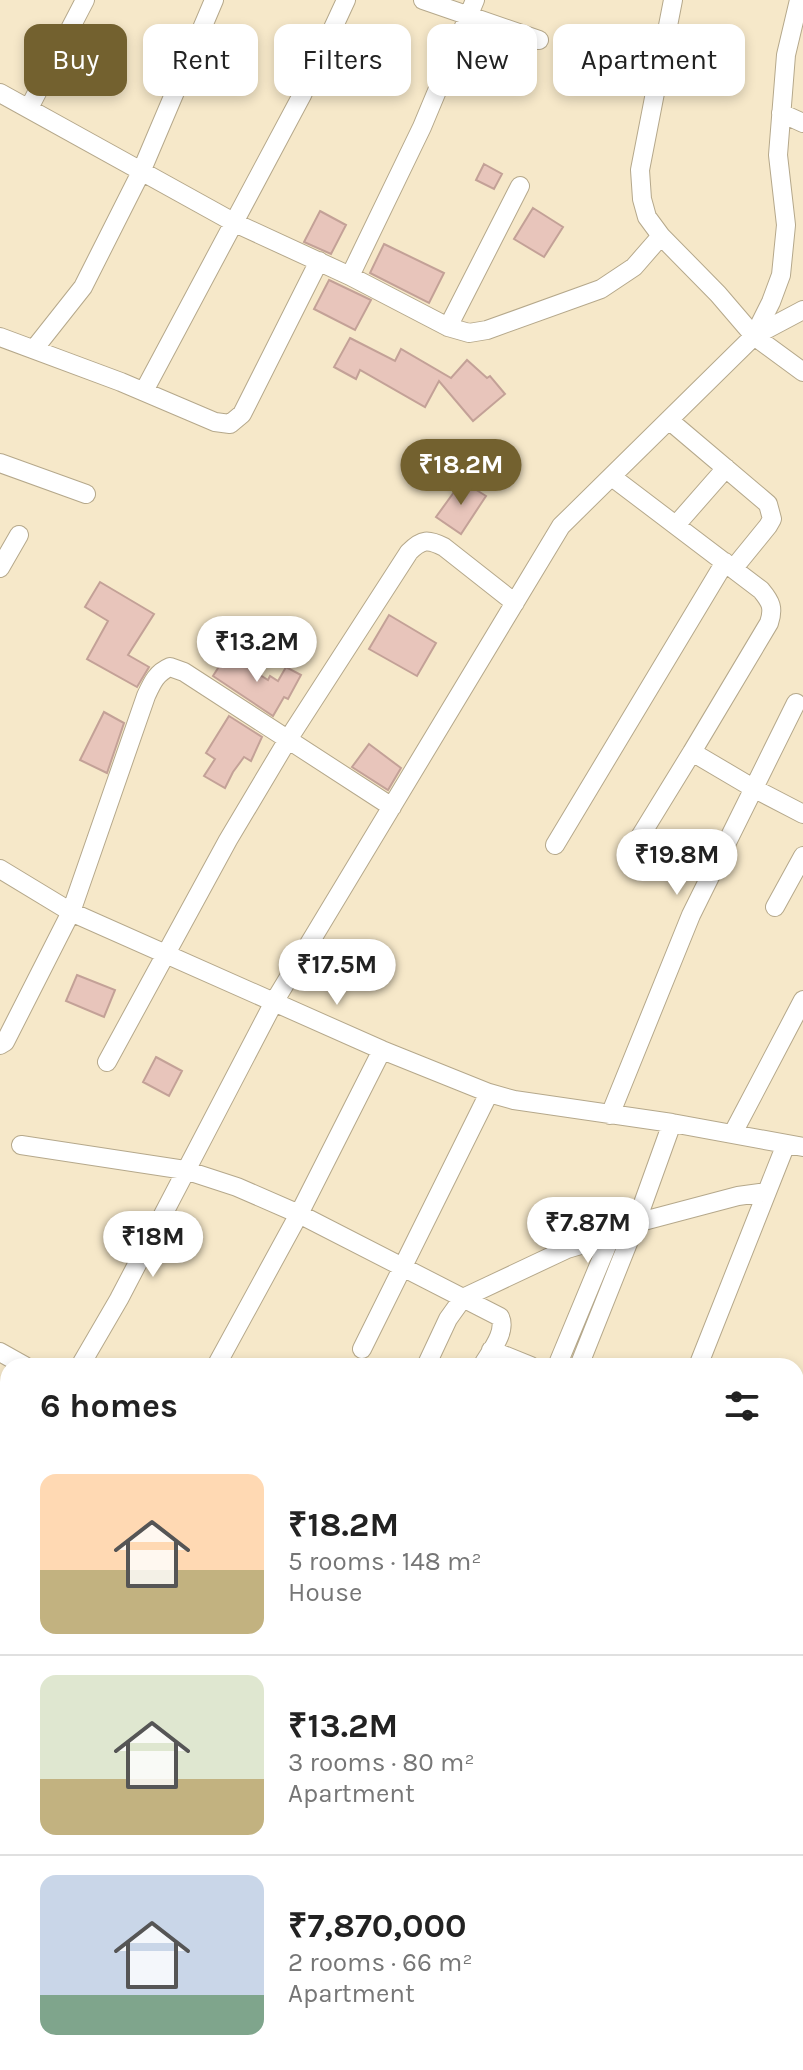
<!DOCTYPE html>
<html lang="en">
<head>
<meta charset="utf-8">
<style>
  :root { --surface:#fff; --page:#f6f6f6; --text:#222; --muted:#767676; --line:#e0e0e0; --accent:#73612f }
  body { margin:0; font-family:Karla,sans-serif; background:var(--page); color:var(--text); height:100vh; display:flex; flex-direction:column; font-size:30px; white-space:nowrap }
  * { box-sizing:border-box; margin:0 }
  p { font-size:26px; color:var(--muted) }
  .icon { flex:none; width:44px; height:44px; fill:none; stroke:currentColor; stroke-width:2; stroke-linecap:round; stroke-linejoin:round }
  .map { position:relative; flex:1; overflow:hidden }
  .panel { position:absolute; left:0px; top:1358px; width:804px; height:712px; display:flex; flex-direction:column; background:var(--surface); border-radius:24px 24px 0 0; box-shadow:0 4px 12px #0003 }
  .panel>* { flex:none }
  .guide { position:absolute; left:24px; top:24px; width:756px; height:72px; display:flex; gap:16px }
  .price { position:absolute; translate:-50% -68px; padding:0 18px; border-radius:28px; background:#fff; color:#222; font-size:26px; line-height:52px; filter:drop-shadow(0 2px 4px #0008) }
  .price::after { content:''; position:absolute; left:50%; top:48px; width:24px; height:18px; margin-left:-12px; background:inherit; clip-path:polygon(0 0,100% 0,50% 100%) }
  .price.selected { background:var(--accent); color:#fff }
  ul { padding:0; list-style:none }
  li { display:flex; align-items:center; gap:24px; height:200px; padding:0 40px }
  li+li { border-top:2px solid var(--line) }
  li span { display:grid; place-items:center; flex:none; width:224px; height:160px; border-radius:16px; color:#555 }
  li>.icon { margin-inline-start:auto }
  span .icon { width:96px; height:96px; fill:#fffc; stroke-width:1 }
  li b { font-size:34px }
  h2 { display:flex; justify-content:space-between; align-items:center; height:96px; padding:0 40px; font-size:34px }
  .tag { padding:0 28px; border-radius:16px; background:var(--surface); box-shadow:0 4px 12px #0003; font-size:28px; line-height:72px }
  .tag.selected { background:var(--accent); color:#fff }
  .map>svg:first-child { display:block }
  .building { fill:#e8c5bb; stroke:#c3a197; stroke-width:2 }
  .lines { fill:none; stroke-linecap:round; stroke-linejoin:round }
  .street-casing { stroke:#b5a88b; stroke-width:20 }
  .street { stroke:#fff; stroke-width:18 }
</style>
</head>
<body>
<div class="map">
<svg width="803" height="2070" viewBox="0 0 803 2070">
  <rect width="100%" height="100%" fill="#f6e8c9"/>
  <path class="building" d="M 484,164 L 502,174 L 494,189 L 476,180 Z
    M 533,208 L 563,227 L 544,257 L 514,239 Z
    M 320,211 L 346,225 L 331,254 L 304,242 Z
    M 384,244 L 444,273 L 429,303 L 370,273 Z
    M 329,280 L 371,300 L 355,330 L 314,309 Z
    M 350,338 L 395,361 L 401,349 L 451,378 L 467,360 L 487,378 L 490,376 L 505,394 L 473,421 L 439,381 L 425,407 L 360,370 L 356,379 L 334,367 Z
    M 462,481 L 486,496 L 461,534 L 436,517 Z
    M 100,582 L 154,614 L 128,655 L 149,667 L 137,687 L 87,659 L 108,621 L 85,607 Z
    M 389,615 L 436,643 L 417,676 L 369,649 Z
    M 227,654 L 268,680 L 270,676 L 278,681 L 286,667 L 301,675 L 288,699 L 284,697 L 273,716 L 213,676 Z
    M 104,712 L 124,723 L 107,773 L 80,760 Z
    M 229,716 L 262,737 L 251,761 L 244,757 L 233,772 L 225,788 L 204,776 L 215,759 L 206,753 Z
    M 369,744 L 401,768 L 388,790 L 352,767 Z
    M 77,975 L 115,990 L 104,1017 L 66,1001 Z
    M 156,1057 L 182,1071 L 169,1096 L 143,1082 Z"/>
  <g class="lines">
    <defs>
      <path id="street" d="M 423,0 L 539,40
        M 673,0 L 640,170 L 642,199 L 647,217 L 661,236 L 718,294 L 754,336 L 803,372
        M 0,93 L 235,223 L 350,276 L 448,327 L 469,333 L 487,330 L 601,289 L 634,267 L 661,236
        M 29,108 L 85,0
        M 781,113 L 803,123
        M 350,276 L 422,127 L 475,0
        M 448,327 L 520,186
        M 754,336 L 771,302 L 781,275 L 786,225 L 778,155 L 786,55 L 799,0
        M 0,337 L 121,382 L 215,422 L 230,424 L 242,414 L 319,261
        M 34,349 L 83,287 L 141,172 L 214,0
        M 144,391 L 302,95 L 346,0
        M 670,421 L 768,504 L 772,519 L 768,526 L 733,569
        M 0,463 L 86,494
        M 612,477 L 761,590 C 771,602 774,608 769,623 L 692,752
        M 676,525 L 726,468
        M 0,568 L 19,535
        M 555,845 L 725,562
        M 630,853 L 692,752 L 753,788 L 803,814
        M 0,869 L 71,912 L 382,1050 L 489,1093 L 514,1100 L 672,1123 L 803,1147
        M 775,907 L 803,856
        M 0,1045 L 5,1042 L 71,912 L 146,696 C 152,683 156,673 170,667 L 184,672 L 392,807
        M 107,1062 L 228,840 L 287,741 L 409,552 C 422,539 428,539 444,547 L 515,603
        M 610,1115 L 691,915 L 796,703
        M 733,1133 L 803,1000
        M 21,1145 L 185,1170 L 237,1187 L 299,1214 L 500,1317 C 507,1332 490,1352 482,1366
        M 362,1349 L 489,1093
        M 491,1350 L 531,1366
        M 0,1352 L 25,1366
        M 80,1366 L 119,1299 L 274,1002 L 561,526 L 754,336 L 803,310
        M 216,1366 L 299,1214 L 382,1050
        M 426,1366 L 448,1319 L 463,1298 L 567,1249 L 611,1236 L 636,1223 L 738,1196 L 766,1192
        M 557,1366 L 611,1236
        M 579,1366 L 636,1223 L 672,1123
        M 698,1366 L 786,1144
        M 796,1442 L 803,1424
        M 796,1472 L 803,1474
        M 0,1520 L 8,1504
        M 796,1656 L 803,1639
        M 0,1831 L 8,1828
        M 796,1856 L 803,1859
        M 0,1921 L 8,1926
        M 796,1978 L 803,1981
        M 693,2062 L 712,2070
        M 675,2070 L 678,2062"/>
    </defs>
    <use href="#street" class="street-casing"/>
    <use href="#street" class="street"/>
  </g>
</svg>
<b class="price selected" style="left:461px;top:507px">₹18.2M</b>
<b class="price" style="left:257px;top:684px">₹13.2M</b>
<b class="price" style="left:677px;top:897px">₹19.8M</b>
<b class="price" style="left:337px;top:1007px">₹17.5M</b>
<b class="price" style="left:588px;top:1265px">₹7.87M</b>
<b class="price" style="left:153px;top:1279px">₹18M</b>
<div class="guide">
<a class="tag selected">Buy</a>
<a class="tag">Rent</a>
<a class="tag">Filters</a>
<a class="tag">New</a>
<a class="tag">Apartment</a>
</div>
<section class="panel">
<h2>6 homes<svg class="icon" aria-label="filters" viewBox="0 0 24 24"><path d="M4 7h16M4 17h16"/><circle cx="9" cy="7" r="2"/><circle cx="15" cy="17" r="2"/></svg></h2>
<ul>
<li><span style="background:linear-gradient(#ffd9b3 60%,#c2b280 0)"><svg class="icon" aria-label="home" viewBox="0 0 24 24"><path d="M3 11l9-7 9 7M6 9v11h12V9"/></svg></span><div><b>₹18.2M</b><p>5 rooms · 148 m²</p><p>House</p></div></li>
<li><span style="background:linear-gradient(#dfe7d0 65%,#c2b280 0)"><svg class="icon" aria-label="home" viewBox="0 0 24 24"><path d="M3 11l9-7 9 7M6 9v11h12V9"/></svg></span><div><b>₹13.2M</b><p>3 rooms · 80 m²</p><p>Apartment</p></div></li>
<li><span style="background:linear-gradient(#c9d6e8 75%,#7fa58c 0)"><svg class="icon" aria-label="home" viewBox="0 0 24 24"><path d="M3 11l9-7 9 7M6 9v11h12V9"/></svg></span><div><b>₹7,870,000</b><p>2 rooms · 66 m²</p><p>Apartment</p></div></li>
</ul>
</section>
</div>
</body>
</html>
